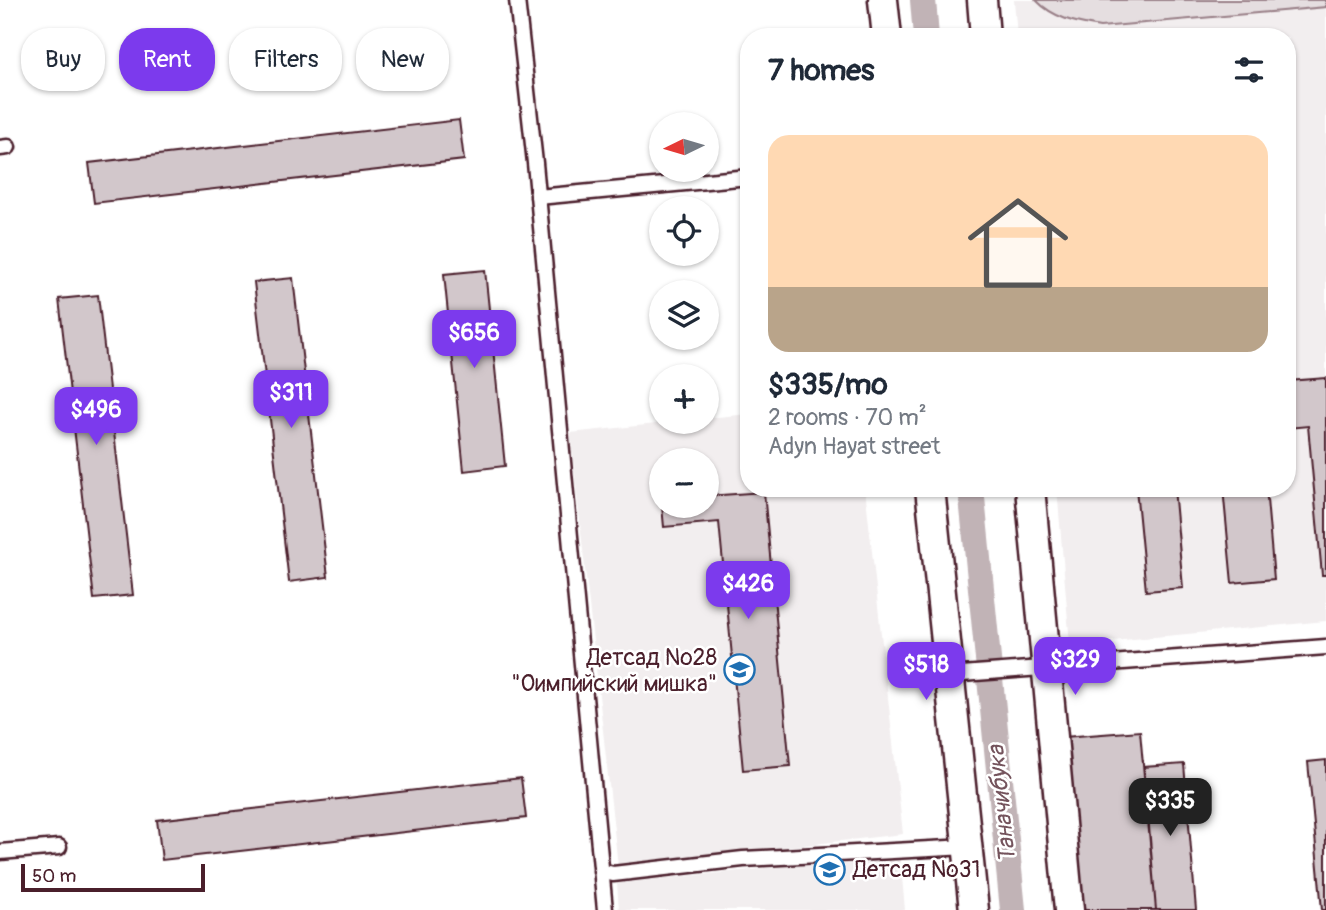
<!DOCTYPE html>
<html lang="en">
<head>
<meta charset="utf-8">
<style>
  :root { --surface:#fff; --page:#f6f6f7; --text:#1f2937; --muted:#747a83; --accent:#7c3aed }
  body { margin:0; font-family:Pangolin,sans-serif; background:var(--page); color:var(--text); height:100vh; display:flex; flex-direction:column; font-size:26px; white-space:nowrap }
  * { box-sizing:border-box; margin:0 }
  p { font-size:23px; color:var(--muted) }
  .icon { flex:none; width:38px; height:38px; fill:none; stroke:currentColor; stroke-width:2; stroke-linecap:round; stroke-linejoin:round }
  .map { position:relative; flex:1; overflow:hidden }
  .sheet { position:absolute; left:740px; top:28px; width:556px; height:469px; display:flex; flex-direction:column; background:var(--surface); border-radius:28px; box-shadow:0 2px 5px #0004 }
  .sheet>* { flex:none }
  .hud { position:absolute; left:21px; top:28px; width:614px; height:63px; display:flex; gap:14px }
  .needle { width:46px; rotate:265deg }
  .tools { position:absolute; left:649px; top:112px; display:grid; gap:14px }
  .tools a { display:grid; place-items:center; width:70px; height:70px; border-radius:50%; background:var(--surface); box-shadow:0 2px 5px #0004; font-size:35px }
  .scale { position:absolute; left:21px; bottom:18px; width:184px; box-sizing:border-box; padding-left:7px; border:4px solid #4a1f2b; border-top:0; font-size:19px; line-height:24px; white-space:nowrap; color:#4a1f2b; -webkit-text-stroke:5px #fff; paint-order:stroke }
  .price { position:absolute; translate:-50% -60px; padding:0 16px; border-radius:14px; background:var(--accent); color:#fff; font-size:23px; line-height:46px; filter:drop-shadow(0 2px 4px #0008) }
  .price::after { content:''; position:absolute; left:50%; top:42px; width:21px; height:16px; margin-left:-10px; background:inherit; clip-path:polygon(0 0,100% 0,50% 100%) }
  .price.on { background:#222; color:#fff }
  ul { padding:0; list-style:none }
  li { display:grid; align-content:center; gap:14px; height:371px; padding:0 28px }
  li span { display:grid; place-items:center; height:217px; border-radius:21px; color:#555 }
  li>.icon { margin-inline-start:auto }
  span .icon { width:126px; height:126px; fill:#fffc; stroke-width:1 }
  li b { font-size:30px }
  h2 { display:flex; justify-content:space-between; align-items:center; height:84px; padding:0 28px; font-size:30px }
  .pill { padding:0 24px; border-radius:28px; background:var(--surface); box-shadow:0 2px 5px #0004; font-size:24px; line-height:63px }
  .pill.on { background:var(--accent); color:#fff }
  .map>svg:first-child { display:block }
  .built { fill:#f2eeef; fill-rule:evenodd }
  .green { fill:#e5dee0; stroke:#987e86; stroke-width:2 }
  .lines { fill:none; stroke-linecap:round; stroke-linejoin:round }
  .canal { stroke:#c1b3b6; stroke-width:26 }
  .building { fill:#d2c7cb; stroke:#4a1f2b; stroke-width:2 }
  .service-casing { stroke:#4a1f2b; stroke-width:19 }
  .minor-casing { stroke:#4a1f2b; stroke-width:33 }
  .service { stroke:#fff; stroke-width:14 }
  .minor { stroke:#fff; stroke-width:28 }
  .labels { text-anchor:middle; dominant-baseline:central; stroke-width:5; stroke-linejoin:round; paint-order:stroke }
  .poi-label { font-size:23px; fill:#4a1f2b; stroke:#fff; text-anchor:end }
  .water-label { font-size:24px; font-style:italic; fill:#74535c; stroke:#fff }
</style>
</head>
<body>
<div class="map">
<svg width="1326" height="910" viewBox="0 0 1326 910">
  <rect width="100%" height="100%" fill="#fff"/>
  <filter id="ink" filterUnits="userSpaceOnUse"><feTurbulence type="fractalNoise" baseFrequency=".0143" numOctaves="2"/><feDisplacementMap in="SourceGraphic" scale="14" xChannelSelector="R" yChannelSelector="G"/><feConvolveMatrix kernelMatrix="1 2 1 2 8 2 1 2 1" color-interpolation-filters="sRGB"/></filter>
  <g filter="url(#ink)">
    <path class="built" d="M 1014,0 L 1326,0 L 1326,621 L 1070,645 L 1057,488 L 1288,488 L 1288,37 L 1017,37 Z
      M 749,414 L 749,488 L 865,488 L 903,834 L 618,866 L 570,433 L 675,422 L 707,422 L 707,418 ZM 662,460 L 707,460 L 707,506 L 662,506 Z
      M 900,855 L 905,910 L 619,910 L 617,883 Z"/>
    <path class="green" d="M 1036,0 L 1326,0 L 1326,7 L 1100,27 C 1076,23 1053,18 1036,0 Z"/>
    <g class="lines">
      <path class="canal" d="M 923,0 L 926,37
        M 971,488 L 1013,910"/>
    </g>
    <path class="building" d="M 459,120 L 464,160 L 94,203 L 89,163 Z
      M 485,270 L 505,466 L 464,471 L 444,274 Z
      M 293,278 L 328,577 L 289,582 L 254,282 Z
      M 98,295 L 133,595 L 94,599 L 59,299 Z
      M 1326,378 L 1326,575 L 1322,575 L 1308,426 L 1288,428 L 1288,381 Z
      M 1136,488 L 1174,488 L 1183,588 L 1146,591 Z
      M 1223,488 L 1266,488 L 1274,579 L 1232,583 Z
      M 764,492 L 790,766 L 743,770 L 719,522 L 664,527 L 662,506 L 707,506 L 707,496 Z
      M 1140,731 L 1156,910 L 1079,910 L 1064,737 Z
      M 1326,760 L 1326,910 L 1322,910 L 1308,762 Z
      M 1184,764 L 1196,910 L 1156,910 L 1144,767 Z
      M 521,778 L 526,818 L 162,860 L 157,820 Z"/>
    <g class="lines">
      <defs>
        <path id="service" d="M 517,0 L 535,163 L 605,910
          M 0,148 L 8,147
          M 538,197 L 749,177
          M 948,675 L 1326,647
          M 0,852 L 59,847
          M 601,871 L 613,874 L 743,859 L 967,847"/>
        <path id="minor" d="M 883,0 L 887,37
          M 982,0 L 985,37
          M 930,488 L 974,910
          M 1030,488 L 1069,910"/>
      </defs>
      <use href="#service" class="service-casing"/>
      <use href="#minor" class="minor-casing"/>
      <use href="#service" class="service"/>
      <use href="#minor" class="minor"/>
    </g>
  </g>
  <defs>
    <symbol id="school-ring" viewBox="-11 -11 22 22"><circle r="9.5" fill="#fff" stroke="#1f6fb2" stroke-width="1.5"/><path d="M0-5L7-2L0 1L-7-2ZM-4 1L0 2.5L4 1V4Q0 6-4 4Z" fill="#1f6fb2"/></symbol>
  </defs>
  <g fill-rule="evenodd">
    <use href="#school-ring" x="722" y="652" width="35" height="35"/>
    <use href="#school-ring" x="812" y="852" width="35" height="35"/>
  </g>
  <g class="labels">
    <g class="poi-label">
      <text x="717" y="657">Детсад №28<tspan x="717" dy="26">"Оимпийский мишка"</tspan></text>
      <text x="853" y="869" text-anchor="start">Детсад №31</text>
    </g>
    <g class="water-label">
      <text transform="translate(1002 804) rotate(-96)">Таначибука</text>
    </g>
  </g>
</svg>
<div class="tools">
<a><svg class="needle" viewBox="-14 -14 28 28"><path d="M0-13l5 13h-10z" fill="#e53935"/><path d="M0 13l5-13h-10z" fill="#747a83"/></svg></a>
<a><svg class="icon" aria-label="locate" viewBox="0 0 24 24"><circle cx="12" cy="12" r="6"/><path d="M12 2v4M12 18v4M2 12h4M18 12h4"/></svg></a>
<a><svg class="icon" aria-label="layers" viewBox="0 0 24 24"><path d="M12 4l9 5-9 5-9-5zM3 14l9 5 9-5"/></svg></a>
<a>+</a>
<a>−</a>
</div>
<div class="scale">50 m</div>
<b class="price" style="left:474px;top:370px">$656</b>
<b class="price" style="left:291px;top:430px">$311</b>
<b class="price" style="left:96px;top:447px">$496</b>
<b class="price" style="left:748px;top:621px">$426</b>
<b class="price" style="left:1075px;top:697px">$329</b>
<b class="price" style="left:926px;top:702px">$518</b>
<b class="price on" style="left:1170px;top:838px">$335</b>
<div class="hud">
<a class="pill">Buy</a>
<a class="pill on">Rent</a>
<a class="pill">Filters</a>
<a class="pill">New</a>
</div>
<section class="sheet">
<h2>7 homes<svg class="icon" aria-label="filters" viewBox="0 0 24 24"><path d="M4 7h16M4 17h16"/><circle cx="9" cy="7" r="2"/><circle cx="15" cy="17" r="2"/></svg></h2>
<ul>
<li><span style="background:linear-gradient(#ffd9b3 70%,#b9a48a 0)"><svg class="icon" aria-label="home" viewBox="0 0 24 24"><path d="M3 11l9-7 9 7M6 9v11h12V9"/></svg></span><div><b>$335/mo</b><p>2 rooms · 70 m²</p><p>Adyn Hayat street</p></div></li>
</ul>
</section>
</div>
</body>
</html>
